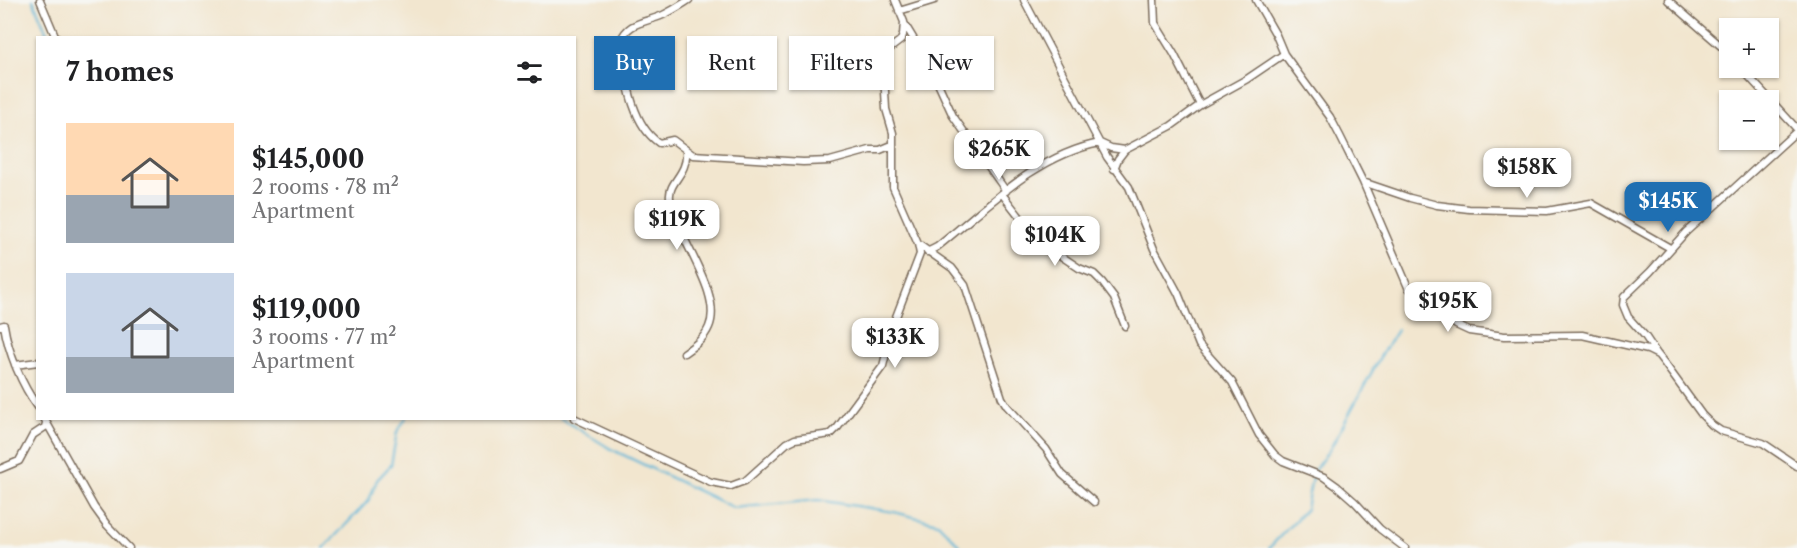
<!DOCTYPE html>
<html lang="en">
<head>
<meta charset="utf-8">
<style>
  :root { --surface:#fff; --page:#f6f6f6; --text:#202124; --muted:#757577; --accent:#1f6fb2 }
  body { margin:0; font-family:"Libre Caslon Text",serif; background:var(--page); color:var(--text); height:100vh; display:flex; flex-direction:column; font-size:22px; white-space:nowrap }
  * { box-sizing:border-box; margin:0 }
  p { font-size:20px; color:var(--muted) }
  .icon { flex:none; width:33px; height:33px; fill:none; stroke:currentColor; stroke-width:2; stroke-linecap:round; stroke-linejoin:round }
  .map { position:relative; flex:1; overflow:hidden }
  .drawer { position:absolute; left:36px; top:36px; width:540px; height:384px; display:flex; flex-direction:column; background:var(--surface); border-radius:0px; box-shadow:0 2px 4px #0004 }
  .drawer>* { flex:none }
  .hud { position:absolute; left:594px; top:36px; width:570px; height:54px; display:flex; gap:12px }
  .tools { position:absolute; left:1719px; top:18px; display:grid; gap:12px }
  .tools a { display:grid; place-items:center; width:60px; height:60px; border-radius:0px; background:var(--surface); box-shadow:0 2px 4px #0004; font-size:30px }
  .price { position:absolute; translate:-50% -51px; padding:0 14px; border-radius:12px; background:#fff; color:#222; font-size:20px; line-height:39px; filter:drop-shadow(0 2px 3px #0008) }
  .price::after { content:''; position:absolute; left:50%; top:36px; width:18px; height:14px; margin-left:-9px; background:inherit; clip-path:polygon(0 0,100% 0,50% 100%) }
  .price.current { background:var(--accent); color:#fff }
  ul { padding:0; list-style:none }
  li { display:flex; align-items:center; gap:18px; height:150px; padding:0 30px }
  li span { display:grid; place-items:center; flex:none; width:168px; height:120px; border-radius:0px; color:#555 }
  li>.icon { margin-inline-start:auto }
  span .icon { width:72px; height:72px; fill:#fffc; stroke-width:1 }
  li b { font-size:26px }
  h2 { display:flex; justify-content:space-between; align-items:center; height:72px; padding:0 30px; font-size:26px }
  .chip { padding:0 21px; border-radius:0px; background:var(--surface); box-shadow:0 2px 4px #0004; font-size:21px; line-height:54px }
  .chip.current { background:var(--accent); color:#fff }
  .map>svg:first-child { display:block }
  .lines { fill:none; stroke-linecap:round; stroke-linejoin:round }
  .stream { stroke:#5ab5d8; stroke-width:2 }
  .minor-casing { stroke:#7b6c5c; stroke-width:9 }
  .minor { stroke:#fff; stroke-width:6 }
</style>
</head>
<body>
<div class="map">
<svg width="1797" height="548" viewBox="0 0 1797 548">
  <rect width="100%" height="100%" fill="#f6f6f2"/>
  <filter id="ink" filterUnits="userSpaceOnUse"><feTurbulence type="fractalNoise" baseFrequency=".0167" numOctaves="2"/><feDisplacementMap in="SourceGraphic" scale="12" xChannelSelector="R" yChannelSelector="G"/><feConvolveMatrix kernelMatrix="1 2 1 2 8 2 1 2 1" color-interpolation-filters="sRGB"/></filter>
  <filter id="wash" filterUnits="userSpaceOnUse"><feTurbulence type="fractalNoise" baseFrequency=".008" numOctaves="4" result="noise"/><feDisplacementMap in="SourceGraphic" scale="24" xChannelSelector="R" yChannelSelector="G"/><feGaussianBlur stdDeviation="1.35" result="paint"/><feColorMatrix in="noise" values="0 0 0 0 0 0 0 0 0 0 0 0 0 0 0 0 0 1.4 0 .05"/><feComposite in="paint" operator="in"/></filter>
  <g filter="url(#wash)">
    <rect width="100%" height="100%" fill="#f2e6cf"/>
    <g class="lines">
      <path class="stream" d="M 33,0 L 49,38
        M 560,418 L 611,449 L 734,508 L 818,500 L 894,512 L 938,523 L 962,548
        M 324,548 L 369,500 L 377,480 L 391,465 L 397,432 L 406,418
        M 1269,548 L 1306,509 L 1313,472 L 1330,449 L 1380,357 L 1397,330"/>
    </g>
  </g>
  <g filter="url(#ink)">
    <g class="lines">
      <defs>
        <path id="minor" d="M 40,0 L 56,38
          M 689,0 C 681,5 672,11 663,15 C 645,23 628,21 620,42 C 626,75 630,123 659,143 L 673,140 L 693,155 L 803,162 L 830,161 L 870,150 L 880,150 L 892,145
          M 1024,0 L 1107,157 L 1129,187 L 1154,249 L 1178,293 L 1199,345 L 1232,382 L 1259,435 L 1275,455 L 1283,461 L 1324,477 L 1338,487 L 1355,502 L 1380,529 L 1405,548
          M 1154,0 L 1155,23 L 1174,54 L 1200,105
          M 1256,0 L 1276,35 L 1284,54 L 1330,117 L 1340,136 L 1363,182 L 1408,287 L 1415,296 L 1437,305 L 1456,325 L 1469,331 L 1504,336 L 1582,335 L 1648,350 L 1658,355 L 1665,364 L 1702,415 L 1712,425 L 1721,431 L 1763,443 L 1797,466
          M 1668,0 L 1730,54
          M 899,11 L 935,0
          M 904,23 L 930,66 L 953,116 L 1006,191
          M 1741,68 L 1797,129
          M 1114,169 L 1118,159 L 1125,150 L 1171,126 L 1200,105 L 1247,79 L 1284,54
          M 1363,182 L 1410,198 L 1437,205 L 1469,209 L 1547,211 L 1591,203 L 1670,248
          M 1002,194 L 1027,226 L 1046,246 L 1079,268 L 1094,274 L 1102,282 L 1114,298 L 1125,326
          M 918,244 L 952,268 L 965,285 L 1002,398 L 1007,406 L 1046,449 L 1062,474 L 1094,502
          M 927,252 L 937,247 C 986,208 1036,155 1100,143 L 1111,148 L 1125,150
          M 0,326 L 4,325 C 8,352 22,386 38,407
          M 684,353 C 694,346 704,339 709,327 C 724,293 674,235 670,198 C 668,182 688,174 686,152
          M 1657,354 L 1645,336 L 1628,317 L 1623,305 L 1624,297 L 1650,272 L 1686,232 L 1797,131
          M 15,365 L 38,362
          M 44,418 L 94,507 L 107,525 L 129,548
          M 574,418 L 711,482 L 731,486 L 739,483 L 745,481 L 787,443 L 795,439 L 831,434 L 838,427 L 883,366 L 894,322 L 920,254 L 918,244 L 893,187 L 893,133 L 886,109 L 883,57 L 884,53 L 901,40 L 903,35 L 904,22 L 895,0
          M 0,469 L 19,461 L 33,435 L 45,427 L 46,423"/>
      </defs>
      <use href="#minor" class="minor-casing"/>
      <use href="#minor" class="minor"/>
    </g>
  </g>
</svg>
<div class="tools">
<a>+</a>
<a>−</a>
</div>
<b class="price" style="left:999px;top:181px">$265K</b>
<b class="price" style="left:1527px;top:199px">$158K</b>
<b class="price current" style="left:1668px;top:233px">$145K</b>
<b class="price" style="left:677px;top:251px">$119K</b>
<b class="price" style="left:1055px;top:267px">$104K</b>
<b class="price" style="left:1448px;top:333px">$195K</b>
<b class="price" style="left:895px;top:369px">$133K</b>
<div class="hud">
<a class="chip current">Buy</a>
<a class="chip">Rent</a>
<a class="chip">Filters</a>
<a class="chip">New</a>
</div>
<section class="drawer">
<h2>7 homes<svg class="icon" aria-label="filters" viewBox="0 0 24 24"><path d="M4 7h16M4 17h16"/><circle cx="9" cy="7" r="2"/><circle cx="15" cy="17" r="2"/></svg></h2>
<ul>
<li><span style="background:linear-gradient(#ffd9b3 60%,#9aa5b1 0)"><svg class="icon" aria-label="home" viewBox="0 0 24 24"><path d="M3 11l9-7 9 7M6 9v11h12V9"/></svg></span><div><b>$145,000</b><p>2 rooms · 78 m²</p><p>Apartment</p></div></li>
<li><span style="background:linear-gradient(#c9d6e8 70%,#9aa5b1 0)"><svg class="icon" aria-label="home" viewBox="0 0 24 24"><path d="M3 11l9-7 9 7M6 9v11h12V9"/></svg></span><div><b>$119,000</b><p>3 rooms · 77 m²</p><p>Apartment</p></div></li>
</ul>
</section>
</div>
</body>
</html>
